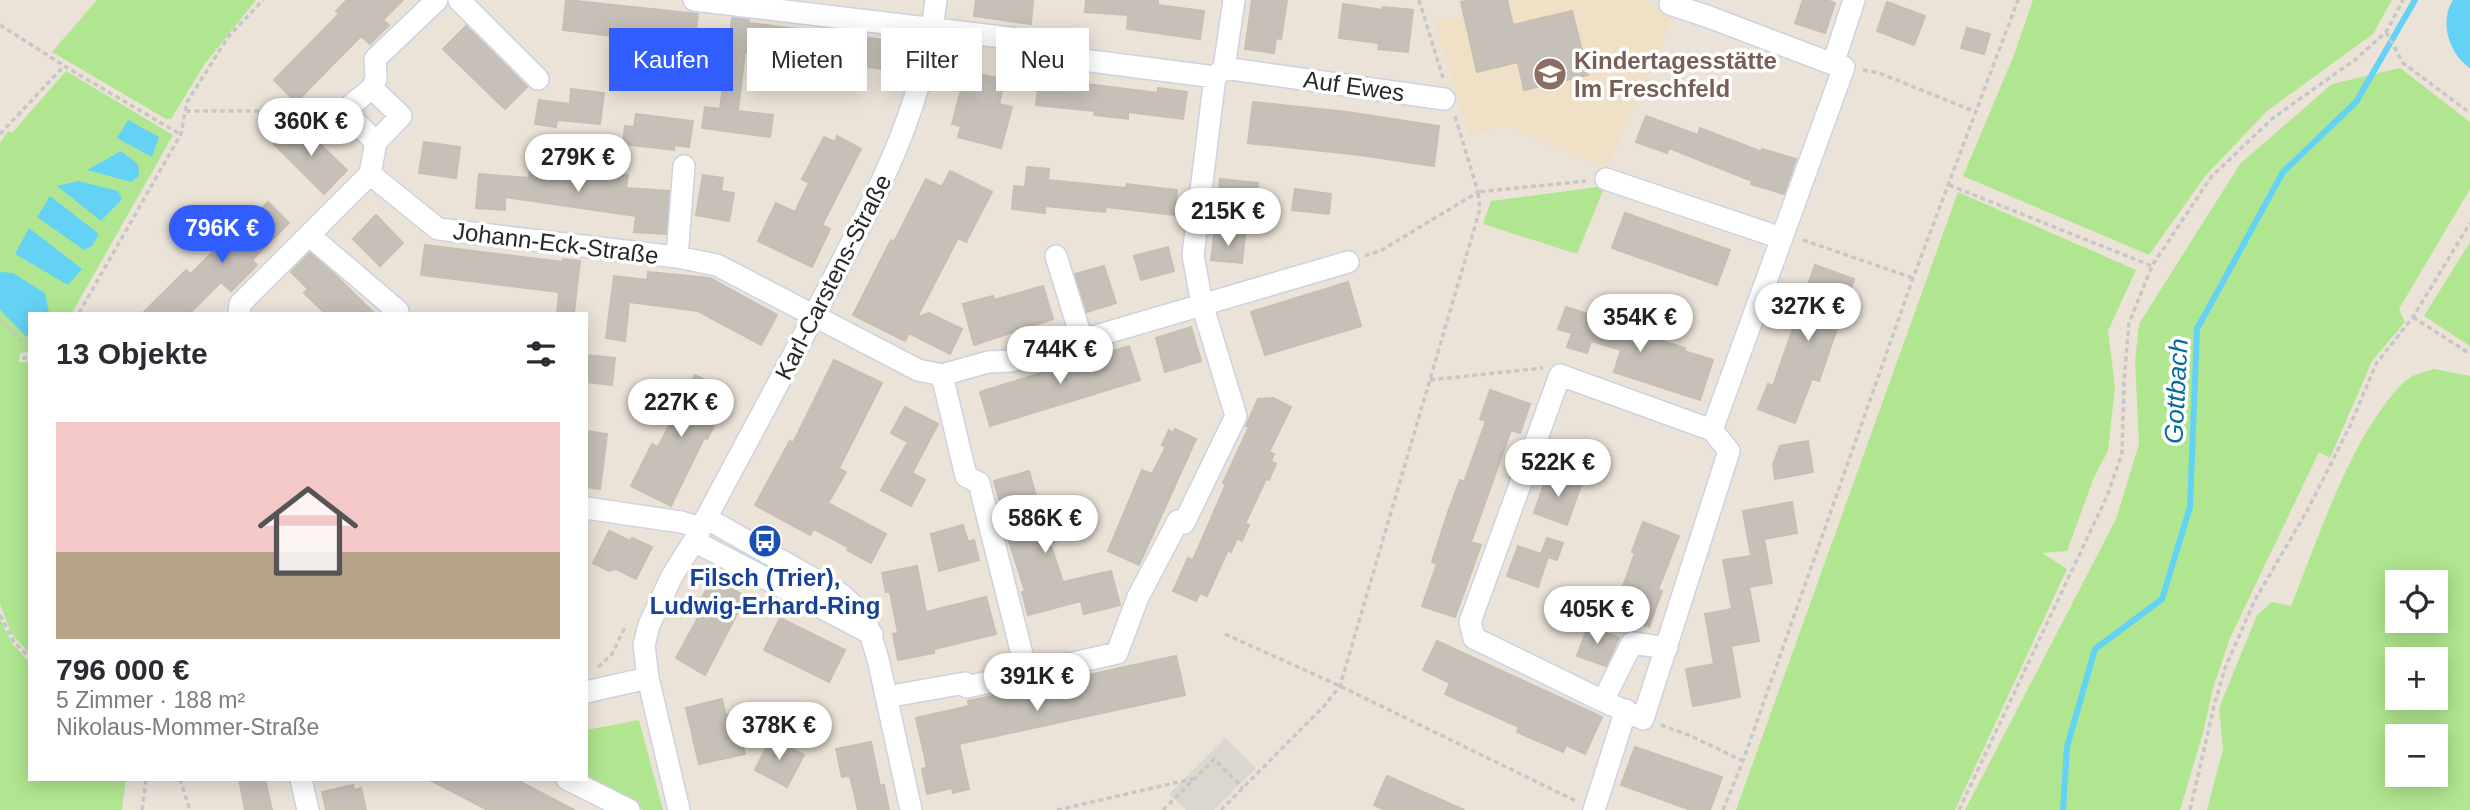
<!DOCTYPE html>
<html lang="de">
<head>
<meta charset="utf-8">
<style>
  :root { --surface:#fff; --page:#f7f7f7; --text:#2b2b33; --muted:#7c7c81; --line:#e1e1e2; --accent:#315dff }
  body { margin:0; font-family:Helvetica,sans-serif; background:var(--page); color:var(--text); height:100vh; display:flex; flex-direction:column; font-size:26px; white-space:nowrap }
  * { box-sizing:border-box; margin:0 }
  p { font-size:23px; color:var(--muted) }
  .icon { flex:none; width:38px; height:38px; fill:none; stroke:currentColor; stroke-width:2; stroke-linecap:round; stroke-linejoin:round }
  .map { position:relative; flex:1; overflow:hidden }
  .details { position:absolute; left:28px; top:312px; width:560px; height:469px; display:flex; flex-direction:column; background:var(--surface); border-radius:0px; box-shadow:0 4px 18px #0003 }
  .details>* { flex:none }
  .top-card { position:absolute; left:609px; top:28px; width:665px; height:63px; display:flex; gap:14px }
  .tools { position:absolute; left:2385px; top:570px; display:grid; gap:14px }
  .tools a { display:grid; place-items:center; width:63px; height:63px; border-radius:0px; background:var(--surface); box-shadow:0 4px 18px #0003; font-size:35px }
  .price { position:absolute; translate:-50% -60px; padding:0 16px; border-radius:24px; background:#fff; color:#222; font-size:23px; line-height:46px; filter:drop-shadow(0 2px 4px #0008) }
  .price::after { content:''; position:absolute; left:50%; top:42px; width:21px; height:16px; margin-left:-10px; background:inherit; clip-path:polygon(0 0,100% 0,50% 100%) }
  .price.active { background:var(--accent); color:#fff }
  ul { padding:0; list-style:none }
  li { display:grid; align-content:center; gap:14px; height:371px; padding:0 28px }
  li+li { border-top:2px solid var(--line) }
  li span { display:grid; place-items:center; height:217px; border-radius:0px; color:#555 }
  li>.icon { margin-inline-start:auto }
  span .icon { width:126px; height:126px; fill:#fffc; stroke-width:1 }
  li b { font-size:30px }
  h2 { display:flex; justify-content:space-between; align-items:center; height:84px; padding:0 28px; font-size:30px }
  .tag { padding:0 24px; border-radius:0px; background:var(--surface); box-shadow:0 4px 18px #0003; font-size:24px; line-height:63px }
  .tag.active { background:var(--accent); color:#fff }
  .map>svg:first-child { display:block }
  .education { fill:#efe0c6 }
  .green { fill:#b0e690; fill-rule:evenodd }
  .plaza { fill:#dbd6cf }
  .water { fill:#63d2f5 }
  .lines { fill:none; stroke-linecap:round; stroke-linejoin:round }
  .stream { stroke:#63d2f5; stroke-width:6 }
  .building { fill:#c6c0b8; stroke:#c7bfb2; stroke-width:2 }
  .minor-casing { stroke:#cdd2e2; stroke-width:24 }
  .path { stroke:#c7c7c7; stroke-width:3.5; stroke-dasharray:5 3.5; stroke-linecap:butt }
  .minor { stroke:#fff; stroke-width:21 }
  .labels { text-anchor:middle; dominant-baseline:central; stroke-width:7; stroke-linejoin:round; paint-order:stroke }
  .education-label { font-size:24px; font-weight:bold; fill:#785e54; stroke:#fff; text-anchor:start }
  .street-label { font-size:24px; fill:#282828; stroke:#fff }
  .transit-label { font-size:24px; font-weight:bold; fill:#164399; stroke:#fff }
  .water-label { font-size:26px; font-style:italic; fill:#056d9e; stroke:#fff }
</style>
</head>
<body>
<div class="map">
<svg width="2470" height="810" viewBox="0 0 2470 810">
  <rect width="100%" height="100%" fill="#ebe3d8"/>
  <path class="education" d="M 1469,0 L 1640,0 L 1674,15 L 1607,168 L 1505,126 L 1469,136 L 1435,23 L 1464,16 L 1461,2 Z"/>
  <path class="green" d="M 97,0 L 256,0 L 204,65 L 171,119 L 166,119 L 52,52 Z
    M 2033,0 L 2392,0 L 2373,34 L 2267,111 L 2206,175 L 2149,255 L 1963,176 L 2014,55 Z
    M 2400,68 L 2470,122 L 2470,189 L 2399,309 L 2405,322 L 2372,361 L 2330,458 L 2319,452 L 2230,638 L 2213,688 L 2203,733 L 2180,810 L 1965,810 L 2116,519 L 2139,444 L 2135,362 L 2139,324 L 2240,164 L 2332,84 Z
    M 66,71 L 173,135 L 72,313 L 30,313 L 30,352 L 20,353 L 19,362 L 30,362 L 30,654 L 11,633 L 0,604 L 0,143 L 8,131 L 12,133 Z
    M 1605,186 L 1577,254 L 1483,224 L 1491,201 Z
    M 1958,192 L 2136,270 L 2108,331 L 2115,387 L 2108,451 L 2094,477 L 2067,551 L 2042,553 L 2067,569 L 1955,810 L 1736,810 Z
    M 2470,242 L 2470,346 L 2424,316 Z
    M 2434,369 L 2470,376 L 2470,810 L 2207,810 L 2223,749 L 2219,708 L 2257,615 L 2272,602 L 2291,606 C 2319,537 2352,433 2405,381 C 2411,375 2425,372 2434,369 ZM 2398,583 L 2436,583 L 2436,621 L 2398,621 ZM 2398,660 L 2436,660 L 2436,698 L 2398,698 ZM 2398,737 L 2436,737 L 2436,775 L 2398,775 Z
    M 0,619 L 12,643 L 30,663 L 30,779 L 126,779 L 122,810 L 0,810 Z
    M 639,720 L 663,810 L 643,810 L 581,779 L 586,779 L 586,730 Z"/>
  <path class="plaza" d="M 1225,738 L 1256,768 L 1214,810 L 1186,810 L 1169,794 Z"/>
  <path class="water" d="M 2453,0 L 2470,0 L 2470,68 C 2449,54 2439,22 2453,0 Z
    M 128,120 L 159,137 L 152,157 L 117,138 Z
    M 121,151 L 138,164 L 139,176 L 131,182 L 87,170 Z
    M 78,181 L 118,191 L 122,199 L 101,221 L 57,186 Z
    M 50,196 L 99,234 L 92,246 L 84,250 L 37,217 Z
    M 29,228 L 82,269 L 68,285 L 15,254 Z
    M 0,272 L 13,273 L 45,293 L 49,313 L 30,313 L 28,338 L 0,310 Z"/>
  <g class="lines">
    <path class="stream" d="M 2063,810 L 2067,747 L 2095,649 L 2162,599 L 2190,507 L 2197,329 L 2283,172 L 2356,102 L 2415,0"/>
  </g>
  <path class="building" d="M 347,0 L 403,0 L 383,20 L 389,25 L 370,44 L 361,36 L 296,102 L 274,80 L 339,14 L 336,11 Z
    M 566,0 L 698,14 L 689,83 L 670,81 L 675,44 L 563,30 Z
    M 976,0 L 1033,0 L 1031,24 L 974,16 Z
    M 1086,0 L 1158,0 L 1158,5 L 1204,11 L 1200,39 L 1127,29 L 1128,15 L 1085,12 Z
    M 1252,0 L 1287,0 L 1281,39 L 1276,38 L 1274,53 L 1245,49 Z
    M 1469,0 L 1507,0 L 1513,25 L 1572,11 L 1588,75 L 1524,90 L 1518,62 L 1477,72 L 1461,2 Z
    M 1803,0 L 1826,0 L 1835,3 L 1825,33 L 1795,23 Z
    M 1887,2 L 1925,16 L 1914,45 L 1877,31 Z
    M 1343,4 L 1383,10 L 1383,7 L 1413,10 L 1408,52 L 1378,49 L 1379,43 L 1339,38 Z
    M 732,18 L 749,20 L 749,23 L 886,40 L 883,69 L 745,52 L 738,111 L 773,115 L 770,137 L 702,128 L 705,107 L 720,109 Z
    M 466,26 L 527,87 L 505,109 L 443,49 Z
    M 1967,28 L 1990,34 L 1984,54 L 1961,48 Z
    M 966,71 L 1005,80 L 999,104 L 1012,107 L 1001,148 L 958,137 L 961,126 L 952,124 Z
    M 1039,78 L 1158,93 L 1158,88 L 1187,92 L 1183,119 L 1128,112 L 1128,119 L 1094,115 L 1095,111 L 1036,105 Z
    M 571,89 L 604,93 L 600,124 L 557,120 L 556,127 L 535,124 L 539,100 L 570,104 Z
    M 1253,102 L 1347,112 L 1439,126 L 1434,166 L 1360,155 L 1248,143 Z
    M 636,114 L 693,121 L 689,147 L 675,145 L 674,150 L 623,144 L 625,126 L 634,127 Z
    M 1646,116 L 1698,135 L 1700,128 L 1762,152 L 1762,149 L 1796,159 L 1784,194 L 1751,184 L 1752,181 L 1669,148 L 1667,153 L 1636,142 Z
    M 297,122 L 347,170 L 324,194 L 274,144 Z
    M 837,136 L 861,149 L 822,225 L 830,229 L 812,267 L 758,241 L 776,203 L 795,212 L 809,183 L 802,179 L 824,137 L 835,142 Z
    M 424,142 L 460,147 L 456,178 L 419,173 Z
    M 531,161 L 628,175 L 626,188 L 669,191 L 666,234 L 634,232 L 636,216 L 560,205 L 505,197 L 505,210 L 476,208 L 479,174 L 529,178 Z
    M 1027,167 L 1049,169 L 1048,180 L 1126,188 L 1127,184 L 1177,190 L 1174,215 L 1106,207 L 1105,212 L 1045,206 L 1045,213 L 1012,209 L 1014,186 L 1025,187 Z
    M 950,171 L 992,192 L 966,242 L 958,238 L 917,317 L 929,313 L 962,329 L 950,354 L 909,333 L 905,341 L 853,315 L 891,240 L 894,242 L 926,179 L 942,187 Z
    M 703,175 L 723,178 L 721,191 L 734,193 L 729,221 L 696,215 Z
    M 1220,179 L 1258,183 L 1255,204 L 1218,200 Z
    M 1295,189 L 1331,194 L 1329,214 L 1292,210 Z
    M 268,202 L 289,223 L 252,260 L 257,265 L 231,291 L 221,282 L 190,313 L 143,313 L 186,270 L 191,274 L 228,236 L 231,239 Z
    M 1625,213 L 1730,250 L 1717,285 L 1612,248 Z
    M 376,215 L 403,243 L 380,266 L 353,239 Z
    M 1223,233 L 1245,235 L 1242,263 L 1211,260 L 1214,235 Z
    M 425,245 L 563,262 L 563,259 L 580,261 L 574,313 L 557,313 L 559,292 L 421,275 Z
    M 1168,247 L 1174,271 L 1141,280 L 1134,256 Z
    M 310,253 L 332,272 L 374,313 L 325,313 L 304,293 L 308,289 L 291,272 Z
    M 1815,265 L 1854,279 L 1819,381 L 1812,379 L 1795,423 L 1758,409 L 1768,384 L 1773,386 Z
    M 1104,266 L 1116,303 L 1087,312 L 1075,274 Z
    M 648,272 L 710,278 L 777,315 L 761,345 L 698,311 L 629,302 L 625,341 L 606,338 L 614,276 L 647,280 Z
    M 1348,282 L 1361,326 L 1265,355 L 1251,312 Z
    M 1043,286 L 1053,319 L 974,345 L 963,304 L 993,296 L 994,300 Z
    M 1566,307 L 1660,337 L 1659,340 L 1685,348 L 1684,351 L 1713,360 L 1700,400 L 1614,372 L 1621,350 L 1591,341 L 1587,353 L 1567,347 L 1572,333 L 1558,329 Z
    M 1191,327 L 1201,361 L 1165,372 L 1156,338 Z
    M 1129,346 L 1140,380 L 990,426 L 980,392 Z
    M 586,355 L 615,358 L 612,385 L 586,382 Z
    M 834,360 L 882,383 L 839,468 L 846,472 L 828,503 L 886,534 L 871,563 L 847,550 L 848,547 L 814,529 L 810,535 L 755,505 L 790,441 L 793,443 Z
    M 695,375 L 731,394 L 707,439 L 704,438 L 671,506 L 631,486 L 652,444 L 658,447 L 676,412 L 667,407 L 681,380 L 690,384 Z
    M 1490,390 L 1530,404 L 1520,433 L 1511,430 L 1471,542 L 1481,545 L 1455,617 L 1422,606 L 1437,564 L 1432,562 L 1447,515 L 1460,480 L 1464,482 L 1486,421 L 1480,419 Z
    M 1273,398 L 1291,407 L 1269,452 L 1274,454 L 1271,461 L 1276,464 L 1269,480 L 1266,479 L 1245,524 L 1249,525 L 1242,541 L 1237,538 L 1231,552 L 1228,550 L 1207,596 L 1200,593 L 1196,601 L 1173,591 L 1188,558 L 1193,560 L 1226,484 L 1223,483 L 1249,427 L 1246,426 L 1258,399 Z
    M 905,407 L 938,424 L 912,473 L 925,480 L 911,506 L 881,490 L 908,442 L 891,433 Z
    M 1175,429 L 1196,439 L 1139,565 L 1108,551 L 1142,470 L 1152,474 L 1166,447 L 1162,445 L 1169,430 L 1173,433 Z
    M 586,431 L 607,434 L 600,489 L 586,487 Z
    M 1808,441 L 1813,472 L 1775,479 L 1773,464 L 1780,446 Z
    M 1029,471 L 1044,525 L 1048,524 L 1054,542 L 1050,543 L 1063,582 L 1111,571 L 1120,605 L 1084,614 L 1081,601 L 1028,615 L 1022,592 L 1025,591 L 1005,529 L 1007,528 L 994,481 Z
    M 1548,473 L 1581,485 L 1567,525 L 1534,513 Z
    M 1792,502 L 1797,533 L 1764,539 L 1772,583 L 1749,587 L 1759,641 L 1731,646 L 1740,697 L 1693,706 L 1686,669 L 1714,664 L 1705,614 L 1732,609 L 1723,560 L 1751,556 L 1743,511 Z
    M 1643,522 L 1679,536 L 1658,590 L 1662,591 L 1649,627 L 1613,614 L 1635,553 L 1632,552 Z
    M 963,525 L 968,542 L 974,540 L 979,560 L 939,571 L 931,534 Z
    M 609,531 L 630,541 L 632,538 L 652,547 L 636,579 L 616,569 L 609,571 L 593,563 Z
    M 1547,538 L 1563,543 L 1557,560 L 1548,557 L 1538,587 L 1507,576 L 1518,546 L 1541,554 Z
    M 917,566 L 926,612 L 986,597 L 996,634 L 934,649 L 934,653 L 898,660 L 893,634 L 898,633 L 890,592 L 886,592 L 882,573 Z
    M 713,578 L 746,597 L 705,675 L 676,658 L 704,607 L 698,604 Z
    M 780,618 L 845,650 L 829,682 L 764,650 Z
    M 1588,626 L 1619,638 L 1606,666 L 1577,656 Z
    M 1437,641 L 1602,717 L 1585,754 L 1566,745 L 1563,752 L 1517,732 L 1519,727 L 1445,694 L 1450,683 L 1423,670 Z
    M 1176,656 L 1185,695 L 959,744 L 969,789 L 953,793 L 952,788 L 927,794 L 922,769 L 927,767 L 916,718 L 969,706 L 968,701 Z
    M 722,699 L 726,716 L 730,714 L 732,726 L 738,724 L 745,754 L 699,764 L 686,708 Z
    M 771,738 L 804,755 L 787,787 L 755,770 Z
    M 871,742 L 880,786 L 884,785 L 889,810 L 858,810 L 850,776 L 842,777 L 836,749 Z
    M 1635,747 L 1722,777 L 1710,810 L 1691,810 L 1621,785 Z
    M 1387,776 L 1421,791 L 1464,810 L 1385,810 L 1374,805 Z
    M 239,779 L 265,779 L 272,810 L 245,810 Z
    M 428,779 L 515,779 L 574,810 L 488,810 Z
    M 353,785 L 354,790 L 361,788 L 366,810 L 326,810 L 322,792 Z"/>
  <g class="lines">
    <defs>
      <path id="minor" d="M 459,0 L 538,79
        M 694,0 L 1010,38 L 1029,53 L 1215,77
        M 1670,4 L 1709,17 L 1833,64
        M 1224,68 L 1444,99
        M 372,88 L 344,111 L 376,142
        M 370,174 L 438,229 L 677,257 L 717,265 L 918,370 L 942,375 L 988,362 L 1011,361 L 1348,262
        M 1606,179 L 1781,238
        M 310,236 L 398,311
        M 1056,256 L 1082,340
        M 677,257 L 684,166
        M 239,313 L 240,304 L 370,174 L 376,142 L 401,116 L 372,88 L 376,79 L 375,59 L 437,0
        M 942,375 L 966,476 L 979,483 L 1027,674
        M 586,508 L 681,522 L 701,528
        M 706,518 L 842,595 L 865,617 L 878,659 L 911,810
        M 694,541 L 872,634
        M 1667,648 L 1632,643 L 1603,701 L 1643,719 L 1729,451 L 1712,430 L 1844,67 L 1833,64 L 1854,0
        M 586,692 L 648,678
        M 886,697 L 965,683 L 967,687 L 1117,653 L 1138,597 L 1178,521 L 1184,523 L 1236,416 L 1202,304 L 1193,255 L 1215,77 L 1224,68 L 1234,0
        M 1603,701 L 1474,638 L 1470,622 L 1560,375 L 1712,430
        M 301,779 L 308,810
        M 567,779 L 629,810
        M 679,810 L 648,678 L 644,645 L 649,625 L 672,576 L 694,541 C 739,456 785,372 829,287 C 878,191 923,110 936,0
        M 1594,810 L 1626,710"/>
    </defs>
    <use href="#minor" class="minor-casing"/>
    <path class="path" d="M 1419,0 L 1443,78
      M 0,25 L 63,65
      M 2386,32 L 2403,63 L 2470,113
      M 1863,70 L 1879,73 L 1976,112
      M 186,111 L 325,111
      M 0,134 L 64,66 L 180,134
      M 1949,185 L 2152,266
      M 1803,240 L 1913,278
      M 1365,256 L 1382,250 L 1478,192 L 1455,116
      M 79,313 L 181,134 L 187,102 L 208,69 L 228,37 L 263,0
      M 2413,317 L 2470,354
      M 0,321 L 30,348
      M 22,358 L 30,358
      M 1430,380 L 1543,368
      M 0,615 L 14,642 L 30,658
      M 1225,634 L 1340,686 L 1578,802
      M 598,667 L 612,654 L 626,625
      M 1661,725 L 1691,736 L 1743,761
      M 180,779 L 190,810
      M 142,810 L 146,779
      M 1057,810 L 1196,778
      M 1163,810 L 1214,759 L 1243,788
      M 1221,810 L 1324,706 L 1340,686 L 1480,209 L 1478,192 L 1586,181
      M 1723,810 L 1743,761 L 1913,278 L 2018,0
      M 1959,810 L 2108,494 L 2122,453 L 2124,381 L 2129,323 L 2152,266 L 2211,177 L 2273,118 L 2356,59 L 2386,32 L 2403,0
      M 2190,810 L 2214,706 L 2225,668 L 2255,600 L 2308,509 L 2350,426 L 2376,364 L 2413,317 L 2470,223"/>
    <use href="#minor" class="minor"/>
  </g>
  <defs>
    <symbol id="school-disc" viewBox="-11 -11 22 22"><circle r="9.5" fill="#8d6e63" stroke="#fff"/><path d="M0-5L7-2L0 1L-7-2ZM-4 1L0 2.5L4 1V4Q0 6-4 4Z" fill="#fff"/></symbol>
    <symbol id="bus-disc" viewBox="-11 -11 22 22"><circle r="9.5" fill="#1a4fb4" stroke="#fff"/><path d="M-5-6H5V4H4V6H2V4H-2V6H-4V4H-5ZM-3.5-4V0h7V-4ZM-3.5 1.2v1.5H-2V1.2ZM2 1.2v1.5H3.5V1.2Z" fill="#fff"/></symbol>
  </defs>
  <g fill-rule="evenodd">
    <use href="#school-disc" x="1531" y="55" width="38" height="38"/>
    <use href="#bus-disc" x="746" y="522" width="38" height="38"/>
  </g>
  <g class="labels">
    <g class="education-label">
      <text x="1574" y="60">Kindertagesstätte<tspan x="1574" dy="28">Im Freschfeld</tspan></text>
    </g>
    <g class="street-label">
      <text transform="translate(1354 86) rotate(8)">Auf Ewes</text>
      <text transform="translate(556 243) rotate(7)">Johann-Eck-Straße</text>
      <text transform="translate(833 277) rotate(-63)">Karl-Carstens-Straße</text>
    </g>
    <g class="transit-label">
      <text x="765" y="577">Filsch (Trier),<tspan x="765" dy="28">Ludwig-Erhard-Ring</tspan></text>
    </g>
    <g class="water-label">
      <text transform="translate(2176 391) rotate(-87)">Gottbach</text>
    </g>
  </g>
</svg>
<div class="tools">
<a><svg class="icon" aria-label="locate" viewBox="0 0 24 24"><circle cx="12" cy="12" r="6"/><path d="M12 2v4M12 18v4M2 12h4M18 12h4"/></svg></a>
<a>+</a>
<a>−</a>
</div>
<b class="price" style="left:311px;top:158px">360K €</b>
<b class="price" style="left:578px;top:194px">279K €</b>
<b class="price" style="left:1228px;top:248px">215K €</b>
<b class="price active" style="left:222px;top:265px">796K €</b>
<b class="price" style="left:1808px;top:343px">327K €</b>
<b class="price" style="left:1640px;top:354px">354K €</b>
<b class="price" style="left:1060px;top:386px">744K €</b>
<b class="price" style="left:681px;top:439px">227K €</b>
<b class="price" style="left:1558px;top:499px">522K €</b>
<b class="price" style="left:1045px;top:555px">586K €</b>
<b class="price" style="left:1597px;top:646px">405K €</b>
<b class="price" style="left:1037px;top:713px">391K €</b>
<b class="price" style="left:779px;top:762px">378K €</b>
<div class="top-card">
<a class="tag active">Kaufen</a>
<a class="tag">Mieten</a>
<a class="tag">Filter</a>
<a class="tag">Neu</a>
</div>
<section class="details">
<h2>13 Objekte<svg class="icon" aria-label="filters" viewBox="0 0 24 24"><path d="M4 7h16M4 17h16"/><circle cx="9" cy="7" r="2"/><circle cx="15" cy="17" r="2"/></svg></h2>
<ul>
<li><span style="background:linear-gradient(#f6c9c9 60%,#b9a48a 0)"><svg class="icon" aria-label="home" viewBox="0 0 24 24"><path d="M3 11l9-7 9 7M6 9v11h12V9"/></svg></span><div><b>796 000 €</b><p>5 Zimmer · 188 m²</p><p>Nikolaus-Mommer-Straße</p></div></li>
</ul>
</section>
</div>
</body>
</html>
